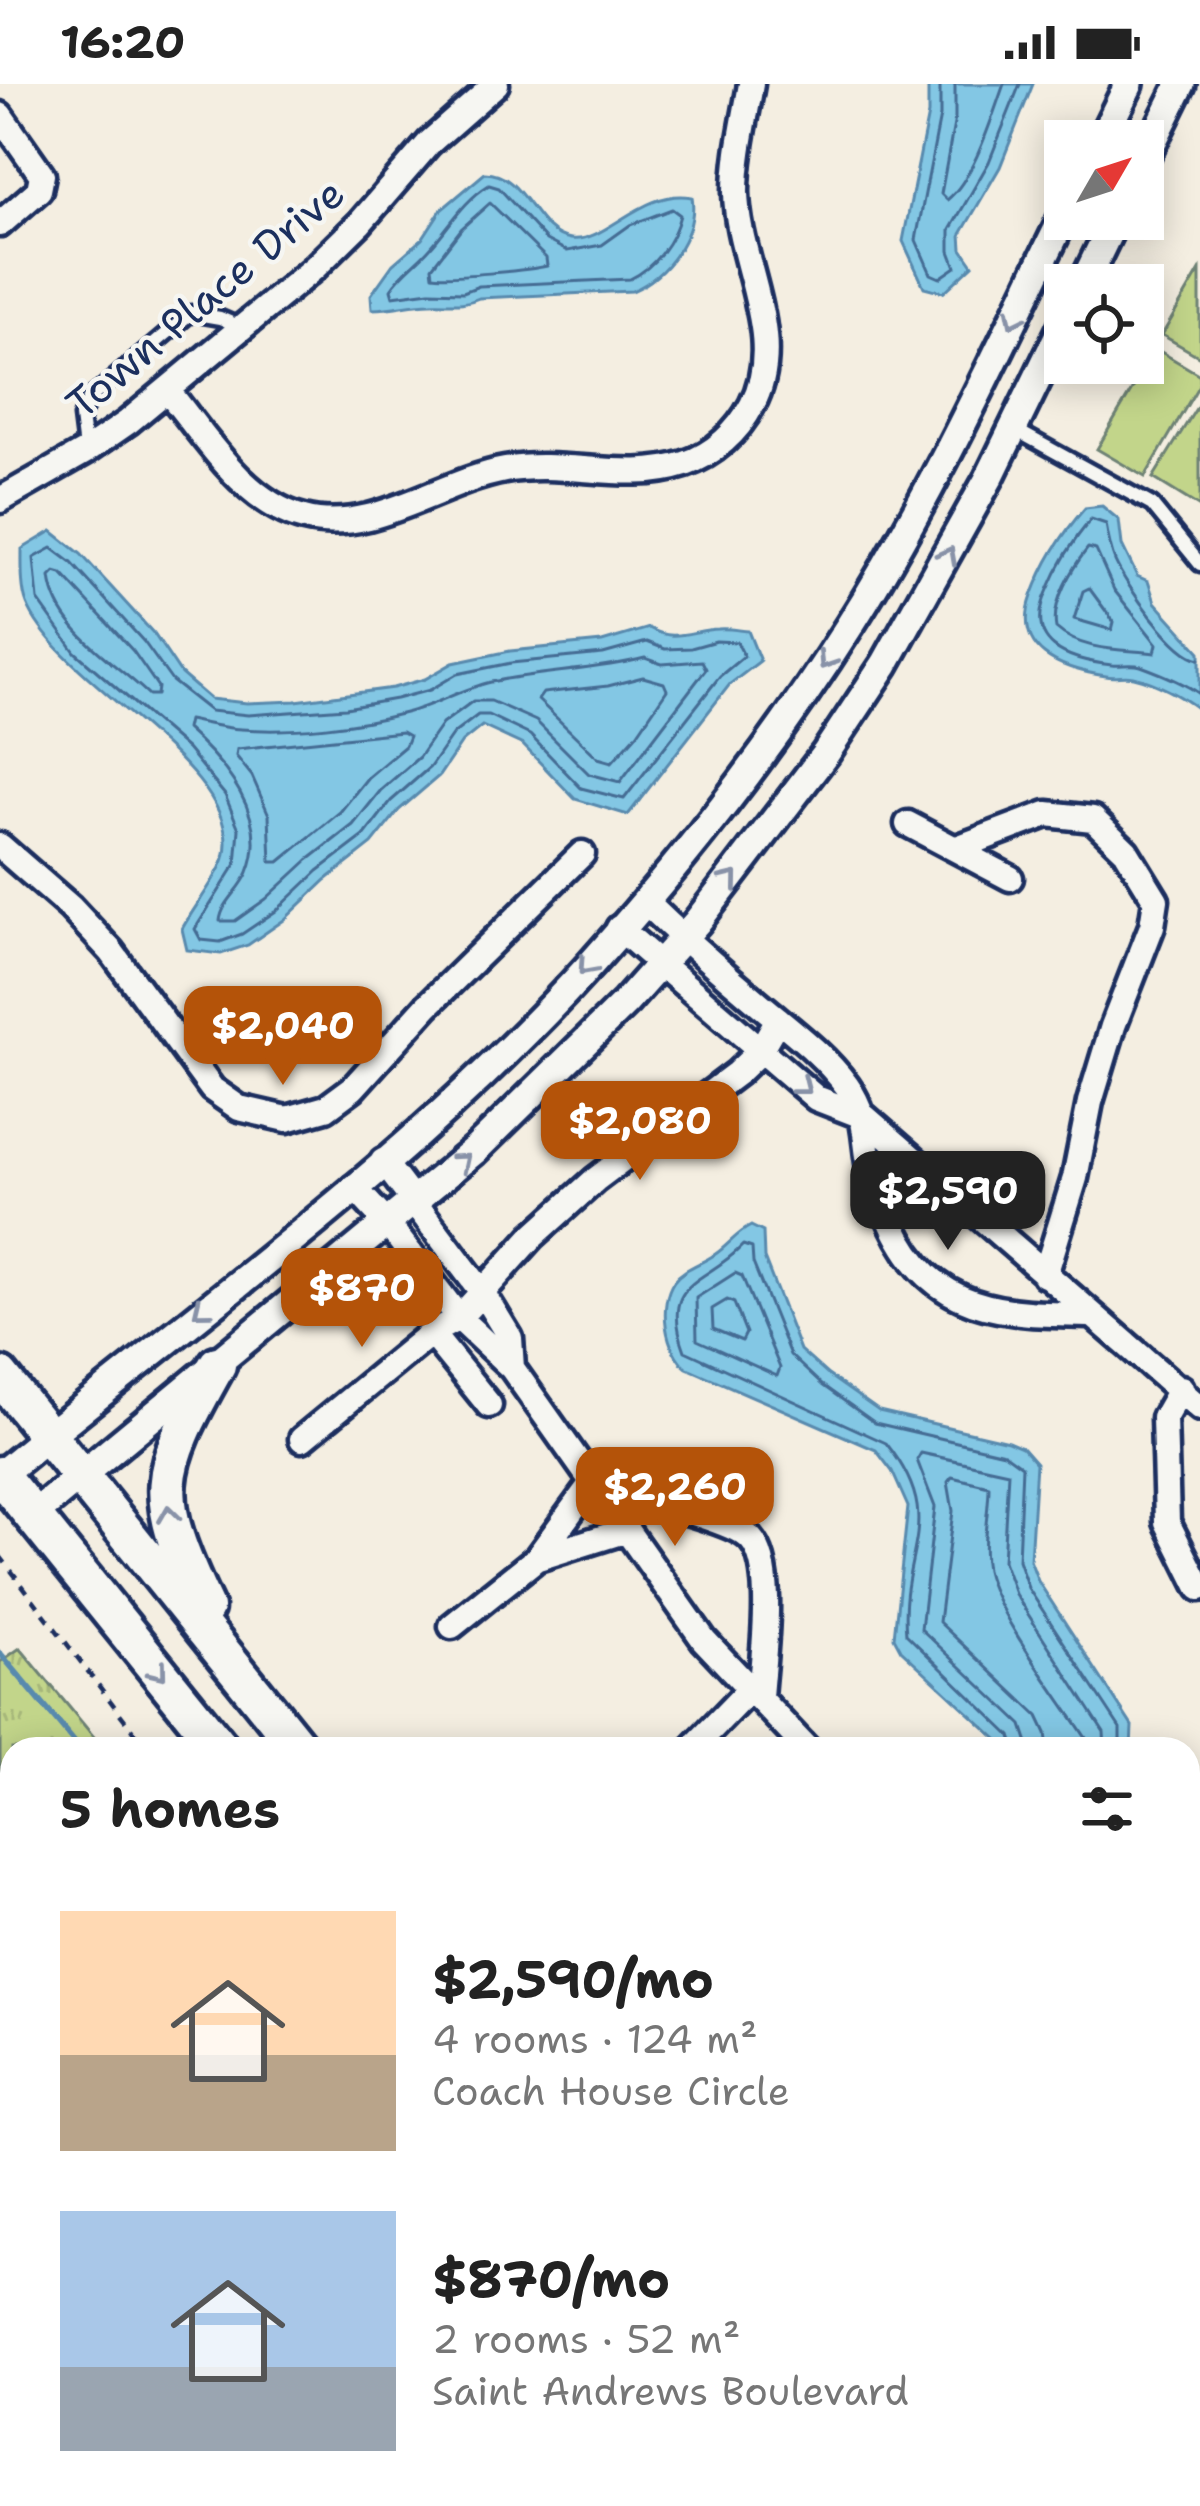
<!DOCTYPE html>
<html lang="en">
<head>
<meta charset="utf-8">
<style>
  :root { --surface:#fff; --page:#f2f2f2; --text:#222; --muted:#767676; --accent:#b45309 }
  body { margin:0; font-family:"Shantell Sans",sans-serif; background:var(--page); color:var(--text); height:100vh; display:flex; flex-direction:column; font-size:45px; white-space:nowrap }
  * { box-sizing:border-box; margin:0 }
  p { font-size:39px; color:var(--muted) }
  .icon { flex:none; width:66px; height:66px; fill:none; stroke:currentColor; stroke-width:2; stroke-linecap:round; stroke-linejoin:round }
  .map { position:relative; flex:1; overflow:hidden }
  .panel { position:absolute; left:0px; top:1653px; width:1200px; height:771px; display:flex; flex-direction:column; background:var(--surface); border-radius:36px 36px 0 0; box-shadow:0 6px 30px #0003 }
  .panel>* { flex:none }
  .needle { width:78px; rotate:51deg }
  .controls { position:absolute; left:1044px; top:36px; display:grid; gap:24px }
  .controls a { display:grid; place-items:center; width:120px; height:120px; border-radius:0px; background:var(--surface); box-shadow:0 6px 30px #0003; font-size:60px }
  .price { position:absolute; translate:-50% -102px; padding:0 27px; border-radius:24px; background:var(--accent); color:#fff; font-size:39px; line-height:78px; filter:drop-shadow(0 3px 6px #0008) }
  .price::after { content:''; position:absolute; left:50%; top:72px; width:36px; height:27px; margin-left:-18px; background:inherit; clip-path:polygon(0 0,100% 0,50% 100%) }
  .price.selected { background:#222; color:#fff }
  ul { padding:0; list-style:none }
  li { display:flex; align-items:center; gap:36px; height:300px; padding:0 60px }
  li span { display:grid; place-items:center; flex:none; width:336px; height:240px; border-radius:0px; color:#555 }
  li>.icon { margin-inline-start:auto }
  span .icon { width:144px; height:144px; fill:#fffc; stroke-width:1 }
  li b { font-size:51px }
  h2 { display:flex; justify-content:space-between; align-items:center; height:144px; padding:0 60px; font-size:51px }
  .status { display:flex; justify-content:space-between; align-items:center; height:84px; padding:0 60px; background:var(--surface); direction:ltr }
  .status svg { height:33px; fill:currentColor }
  .map>svg:first-child { display:block }
  .grass { fill:url(#grass-tufts); stroke:#6e8274; stroke-width:3 }
  .park { fill:#c2d58a; stroke:#6e8274; stroke-width:3 }
  .water { fill:#83c7e4; stroke:#598aae; stroke-width:3 }
  .lines { fill:none; stroke-linecap:round; stroke-linejoin:round }
  .shore { stroke:#456c94; stroke-width:3 }
  .stream { stroke:#598aae; stroke-width:6 }
  .service-casing { stroke:#1b2f5e; stroke-width:21 }
  .minor-casing { stroke:#1b2f5e; stroke-width:33 }
  .tertiary-casing { stroke:#1b2f5e; stroke-width:36 }
  .primary-casing { stroke:#1b2f5e; stroke-width:45 }
  .path { stroke:#1b2f5e; stroke-width:4.5; stroke-dasharray:9 9; stroke-linecap:butt }
  .service { stroke:#f6f6f2; stroke-width:12 }
  .minor { stroke:#f6f6f2; stroke-width:24 }
  .tertiary { stroke:#f6f6f2; stroke-width:27 }
  .primary { stroke:#f6f6f2; stroke-width:36 }
  .oneway { stroke:#8892a8 }
  .labels { text-anchor:middle; dominant-baseline:central; stroke-width:9; stroke-linejoin:round; paint-order:stroke }
  .street-label { font-size:42px; fill:#1b2f5e; stroke:#f6f6f2 }
</style>
</head>
<body>
<div class="status"><b>16:20</b><svg viewBox="0 0 49 12"><path d="M0 12V9h3v3zM5 12V6h3v6zM10 12V3h3v9zM15 12V0h3v12zM26 1h20v11H26zM47 4h2v5h-2z"/></svg></div>
<div class="map">
<svg width="1200" height="2422" viewBox="0 0 1200 2422">
  <defs>
    <pattern id="grass-tufts" width="24" height="20" patternUnits="userSpaceOnUse" patternTransform="scale(3)"><rect width="24" height="20" fill="#c2d58a"/><path d="M3 7l-1-3M5 7V3M7 7l1-3M15 17l-1-3M17 17v-4M19 17l1-3" fill="none" stroke="#a6b77a"/></pattern>
  </defs>
  <rect width="100%" height="100%" fill="#f4eee1"/>
  <filter id="ink" filterUnits="userSpaceOnUse"><feTurbulence type="fractalNoise" baseFrequency=".00833" numOctaves="2"/><feDisplacementMap in="SourceGraphic" scale="24" xChannelSelector="R" yChannelSelector="G"/><feConvolveMatrix kernelMatrix="1 2 1 2 8 2 1 2 1" color-interpolation-filters="sRGB"/></filter>
  <g filter="url(#ink)">
    <path class="grass" d="M 20,1564 L 104,1665 L 12,1665 L 12,1927 L 0,1926 L 0,1578 Z
      M 315,2412 L 726,2412 L 734,2422 L 324,2422 Z"/>
    <path class="park" d="M 1200,186 L 1200,273 L 1162,251 Z
      M 1156,265 L 1200,291 L 1200,299 L 1145,393 L 1097,365 Z
      M 1200,318 L 1200,423 L 1153,394 Z"/>
    <path class="water" d="M 928,0 L 1033,0 L 1000,83 L 961,150 L 962,165 L 973,181 L 944,208 L 924,203 L 903,157 L 928,30 Z
      M 485,89 C 526,89 533,150 571,155 C 605,160 642,104 692,113 C 698,150 666,193 632,207 L 479,214 C 462,222 449,218 431,219 C 411,219 395,225 372,225 L 371,211 L 393,180 L 422,155 L 441,126 Z
      M 1102,422 L 1119,436 L 1122,461 L 1137,492 L 1148,497 L 1155,518 L 1200,568 L 1200,626 C 1182,612 1155,598 1134,593 C 1126,591 1114,594 1106,592 C 1060,585 1012,567 1032,512 C 1044,479 1062,450 1085,424 Z
      M 52,447 L 81,470 L 154,550 L 181,590 L 210,615 L 247,619 L 296,617 L 393,604 L 425,595 L 453,579 L 510,567 L 602,558 L 649,544 C 675,559 691,546 718,545 C 727,544 738,546 748,547 L 760,577 L 730,600 L 628,731 L 575,715 L 523,661 L 482,642 L 462,658 L 439,692 L 399,726 L 372,760 L 326,796 L 284,836 L 248,861 L 221,870 L 187,866 L 182,845 C 192,826 220,790 224,774 C 248,686 58,599 27,520 C 21,505 22,482 22,465 Z
      M 751,1142 L 763,1148 L 764,1174 L 800,1266 L 828,1291 L 879,1327 L 1008,1357 L 1022,1363 L 1036,1379 L 1030,1476 L 1038,1497 L 1132,1642 L 1131,1665 L 1008,1665 L 901,1566 L 894,1553 L 908,1423 L 892,1387 L 876,1366 L 687,1284 C 665,1267 658,1220 674,1197 C 684,1184 701,1180 714,1171 C 728,1162 736,1149 751,1142 Z"/>
    <g class="lines">
      <path class="shore" d="M 940,0 L 940,32 L 916,156 L 931,190 L 940,194 L 956,183 L 950,167 L 950,146 L 989,78 L 1020,0
        M 955,0 L 955,34 L 941,110 L 947,116 C 974,95 992,33 1004,0
        M 489,101 L 499,104 L 546,156 L 567,167 L 602,161 L 630,141 L 672,125 L 680,131 C 674,157 654,184 630,195 L 479,202 L 463,208 L 430,207 L 393,212 L 391,205 C 402,188 417,179 430,164 C 450,142 463,117 489,101 Z
        M 490,119 L 546,174 L 547,182 C 530,186 449,194 433,191 L 432,183 L 462,144 Z
        M 52,464 L 72,479 L 144,558 L 172,597 L 210,627 L 248,631 L 346,624 L 396,615 L 430,606 L 457,590 L 511,579 L 603,570 L 647,558 L 665,565 L 691,564 L 716,557 L 737,558 L 744,572 L 720,592 L 624,715 L 581,704 L 530,651 L 488,631 L 478,631 L 453,650 L 430,683 L 391,717 L 364,752 L 318,787 L 276,827 L 242,850 L 220,858 L 201,856 L 195,845 L 236,780 L 239,745 L 225,711 L 187,665 L 75,568 L 38,516 L 34,474 Z
        M 1088,464 L 1096,466 L 1114,506 L 1157,560 L 1155,569 C 1123,565 1082,568 1056,544 C 1051,518 1072,484 1088,464 Z
        M 55,488 L 62,490 L 133,567 L 158,603 L 157,611 L 149,611 C 114,577 56,546 50,493 Z
        M 1089,504 L 1114,538 L 1112,546 L 1074,535 L 1083,507 Z
        M 645,574 L 662,580 L 702,577 L 706,585 L 620,698 L 589,690 L 536,637 L 491,617 L 473,617 L 442,640 L 419,673 L 381,706 L 353,741 L 308,776 L 266,815 L 235,837 L 220,837 C 222,818 241,806 248,788 C 271,733 224,678 186,645 L 188,636 C 205,639 223,644 241,645 C 293,649 355,642 405,629 C 436,621 461,605 491,598 C 542,587 594,587 645,574 Z
        M 1200,575 C 1175,572 1125,500 1115,477 C 1110,465 1108,452 1106,440 L 1091,435 C 1072,458 1058,481 1047,508 C 1024,561 1067,576 1112,581 C 1121,582 1132,579 1141,582 C 1160,589 1183,598 1200,610
        M 643,593 L 664,599 L 667,606 L 637,650 L 612,678 L 598,674 L 538,616 L 543,609 L 608,602 Z
        M 402,648 L 409,652 L 405,662 L 368,693 L 340,728 L 279,778 L 271,778 L 269,731 L 252,692 L 236,672 L 237,665 Z
        M 735,1189 L 742,1192 L 780,1284 L 777,1292 L 697,1256 L 696,1214 Z
        M 727,1216 L 734,1219 L 746,1249 L 742,1257 L 713,1245 L 712,1225 Z
        M 1015,1665 L 1011,1652 L 906,1550 C 898,1467 949,1438 886,1359 L 685,1267 C 658,1194 706,1201 743,1161 L 752,1164 L 753,1179 L 790,1271 L 822,1301 L 875,1339 L 1004,1369 L 1022,1382 L 1018,1476 L 1028,1504 L 1120,1644 L 1120,1665
        M 1030,1665 L 1022,1641 L 921,1545 L 935,1423 L 917,1376 L 921,1369 L 1008,1388 L 1003,1477 L 1015,1510 L 1104,1648 L 1105,1665
        M 1048,1665 L 1046,1649 L 1038,1632 L 939,1538 L 953,1427 L 948,1398 L 952,1393 L 989,1402 C 989,1428 981,1459 986,1486 C 996,1531 1059,1612 1086,1654 L 1087,1665"/>
      <path class="stream" d="M 0,1569 L 80,1665
        M 703,2412 L 711,2422"/>
      <defs>
        <path id="service" d="M 1014,345 L 1152,421 L 1200,480
          M 85,365 L 81,333 L 89,315 L 191,229 L 220,234 L 241,243
          M 1188,2162 L 1200,2185
          M 1188,2371 L 1200,2361"/>
        <path id="minor" d="M 0,31 L 42,91 L 39,106 L 0,140
          M 167,306 C 205,352 243,418 304,434 C 372,452 439,398 505,386 C 564,375 628,399 685,380 C 714,370 738,348 752,321 C 788,254 737,178 736,108 C 736,72 745,36 751,0
          M 0,416 L 86,367 L 128,338 L 314,184 L 360,139 L 429,59 L 496,0
          M 908,740 L 1010,794
          M 0,762 L 70,823 L 111,867 L 212,1005 L 239,1024 L 287,1035 L 326,1024 L 353,1004 L 427,922 L 582,770
          M 957,764 L 1047,730 L 1093,735 L 1126,767 L 1156,816 L 1152,842 L 1113,942 L 1090,1018 L 1075,1094 L 1045,1191
          M 645,817 C 684,856 725,891 768,927 C 796,950 825,972 847,1002 C 869,1033 863,1054 871,1089 C 875,1106 885,1123 892,1140 C 933,1230 1004,1230 1092,1231
          M 619,844 L 816,1014 L 865,1033 L 1200,1324
          M 383,1077 L 482,1208 L 510,1254 L 512,1284
          M 354,1103 L 387,1139 L 459,1234 L 512,1284 L 704,1556 L 807,1665
          M 431,1249 L 489,1321
          M 1181,1304 L 1164,1334 L 1167,1438 L 1200,1504
          M 302,1355 L 431,1249 L 459,1234 L 533,1152 L 595,1096 L 737,989 L 759,968 L 778,935
          M 599,1403 C 630,1412 733,1435 751,1455 C 777,1484 762,1576 760,1614
          M 538,1474 L 627,1446
          M 452,1542 L 537,1474 L 594,1396
          M 692,1665 L 751,1604
          M 0,2068 L 12,2072
          M 1188,2093 L 1200,2086
          M 0,2343 L 12,2340"/>
        <path id="tertiary" d="M 1101,57 L 1129,0
          M 1143,77 L 1181,0
          M 1083,201 L 1115,135
          M 0,1391 C 200,1226 417,1073 591,880 C 686,774 774,662 850,541 C 933,410 997,269 1065,130
          M 32,1432 L 474,1067 L 626,918 L 697,838 L 826,669 L 885,580 L 989,394 L 1065,238"/>
        <path id="primary" d="M 0,1292 L 300,1665
          M 0,1391 L 221,1665
          M 205,1524 C 151,1409 155,1391 217,1281
          M 824,2412 L 832,2422
          M 904,2412 L 912,2422"/>
      </defs>
      <use href="#service" class="service-casing"/>
      <use href="#minor" class="minor-casing"/>
      <use href="#tertiary" class="tertiary-casing"/>
      <use href="#primary" class="primary-casing"/>
      <path class="path" d="M 0,1472 L 147,1665
        M 757,2412 L 766,2422"/>
      <use href="#service" class="service"/>
      <use href="#minor" class="minor"/>
      <use href="#tertiary" class="tertiary"/>
      <use href="#primary" class="primary"/>
    </g>
    <defs><path id="oneway-chevron" d="M-2-3.5L2.5 0L-2 3.5" fill="none" stroke-width="1.6" stroke-linecap="round" stroke-linejoin="round" transform="scale(3)"/></defs>
    <g class="oneway">
      <use href="#oneway-chevron" transform="translate(1014 235) rotate(116)"/>
      <use href="#oneway-chevron" transform="translate(948 471) rotate(-62)"/>
      <use href="#oneway-chevron" transform="translate(826 577) rotate(123)"/>
      <use href="#oneway-chevron" transform="translate(731 795) rotate(-51)"/>
      <use href="#oneway-chevron" transform="translate(586 883) rotate(132)"/>
      <use href="#oneway-chevron" transform="translate(803 1003) rotate(38)"/>
      <use href="#oneway-chevron" transform="translate(462 1077) rotate(-40)"/>
      <use href="#oneway-chevron" transform="translate(201 1226) rotate(141)"/>
      <use href="#oneway-chevron" transform="translate(169 1430) rotate(-98)"/>
      <use href="#oneway-chevron" transform="translate(159 1588) rotate(51)"/>
    </g>
  </g>
  <g class="labels">
    <g class="street-label">
      <text transform="translate(205 214) rotate(-40)">Town Place Drive</text>
    </g>
  </g>
</svg>
<div class="controls">
<a><svg class="needle" viewBox="-14 -14 28 28"><path d="M0-13l5 13h-10z" fill="#e53935"/><path d="M0 13l5-13h-10z" fill="#767676"/></svg></a>
<a><svg class="icon" aria-label="locate" viewBox="0 0 24 24"><circle cx="12" cy="12" r="6"/><path d="M12 2v4M12 18v4M2 12h4M18 12h4"/></svg></a>
</div>
<b class="price" style="left:283px;top:1004px">$2,040</b>
<b class="price" style="left:640px;top:1099px">$2,080</b>
<b class="price selected" style="left:948px;top:1169px">$2,590</b>
<b class="price" style="left:362px;top:1266px">$870</b>
<b class="price" style="left:675px;top:1465px">$2,260</b>
<section class="panel">
<h2>5 homes<svg class="icon" aria-label="filters" viewBox="0 0 24 24"><path d="M4 7h16M4 17h16"/><circle cx="9" cy="7" r="2"/><circle cx="15" cy="17" r="2"/></svg></h2>
<ul>
<li><span style="background:linear-gradient(#ffd9b3 60%,#b9a48a 0)"><svg class="icon" aria-label="home" viewBox="0 0 24 24"><path d="M3 11l9-7 9 7M6 9v11h12V9"/></svg></span><div><b>$2,590/mo</b><p>4 rooms · 124 m²</p><p>Coach House Circle</p></div></li>
<li><span style="background:linear-gradient(#a9c7e8 65%,#9aa5b1 0)"><svg class="icon" aria-label="home" viewBox="0 0 24 24"><path d="M3 11l9-7 9 7M6 9v11h12V9"/></svg></span><div><b>$870/mo</b><p>2 rooms · 52 m²</p><p>Saint Andrews Boulevard</p></div></li>
</ul>
</section>
</div>
</body>
</html>
